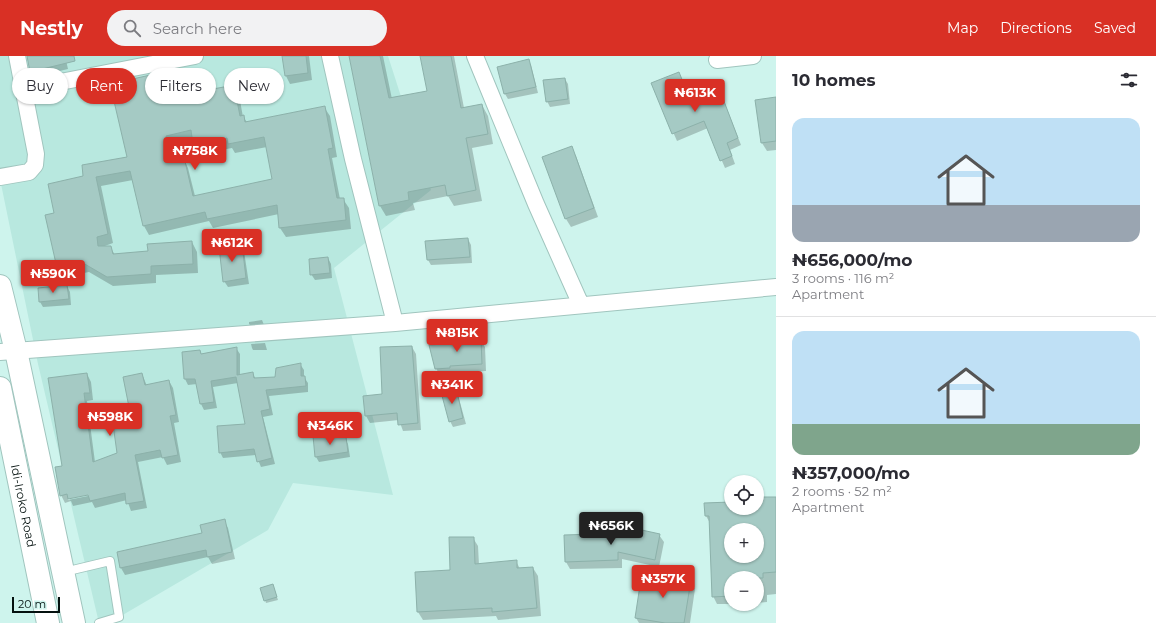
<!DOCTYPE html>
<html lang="en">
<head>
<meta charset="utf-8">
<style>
  :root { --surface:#fff; --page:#f2f2f3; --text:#2b2b33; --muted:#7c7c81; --line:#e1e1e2; --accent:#d93025 }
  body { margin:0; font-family:Montserrat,sans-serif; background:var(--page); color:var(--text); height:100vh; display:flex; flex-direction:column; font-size:15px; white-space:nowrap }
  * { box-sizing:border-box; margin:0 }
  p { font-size:13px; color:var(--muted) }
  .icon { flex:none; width:22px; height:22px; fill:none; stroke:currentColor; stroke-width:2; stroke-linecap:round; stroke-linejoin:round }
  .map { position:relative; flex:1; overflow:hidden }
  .sheet { display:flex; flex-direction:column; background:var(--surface); width:380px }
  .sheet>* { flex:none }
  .guide { position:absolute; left:12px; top:12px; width:380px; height:36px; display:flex; gap:8px }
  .buttons { position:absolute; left:724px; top:419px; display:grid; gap:8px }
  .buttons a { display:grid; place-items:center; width:40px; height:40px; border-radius:50%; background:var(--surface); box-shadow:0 1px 3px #0004; font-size:20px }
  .scale { position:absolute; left:12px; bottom:10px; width:48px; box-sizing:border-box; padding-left:4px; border:2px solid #04110f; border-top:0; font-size:11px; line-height:14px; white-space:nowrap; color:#04110f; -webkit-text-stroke:3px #cef4ed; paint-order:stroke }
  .price { position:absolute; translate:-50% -34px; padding:0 9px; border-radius:4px; background:var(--accent); color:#fff; font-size:13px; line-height:26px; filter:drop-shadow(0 1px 2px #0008) }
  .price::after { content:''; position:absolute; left:50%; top:24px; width:12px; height:9px; margin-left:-6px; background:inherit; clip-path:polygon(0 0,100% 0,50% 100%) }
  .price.active { background:#222; color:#fff }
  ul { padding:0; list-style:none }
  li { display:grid; align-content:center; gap:8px; height:212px; padding:0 16px }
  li+li { border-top:1px solid var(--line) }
  li span { display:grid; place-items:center; height:124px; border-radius:12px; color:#555 }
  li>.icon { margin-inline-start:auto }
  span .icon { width:72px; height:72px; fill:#fffc; stroke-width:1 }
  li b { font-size:17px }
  h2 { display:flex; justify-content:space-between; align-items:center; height:48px; padding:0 16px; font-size:17px }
  .chip { padding:0 14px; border-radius:18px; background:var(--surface); box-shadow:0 1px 3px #0004; font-size:14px; line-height:36px }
  .chip.active { background:var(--accent); color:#fff }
  header { display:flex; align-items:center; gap:24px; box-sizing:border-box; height:56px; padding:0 20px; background:var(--accent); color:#fff }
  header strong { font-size:19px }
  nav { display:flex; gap:22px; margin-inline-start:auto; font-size:14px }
  .search { width:280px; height:36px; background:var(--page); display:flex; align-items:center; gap:10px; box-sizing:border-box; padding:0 14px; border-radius:22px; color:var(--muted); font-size:15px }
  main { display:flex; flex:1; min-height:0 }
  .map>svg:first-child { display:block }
  .built { fill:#b8e8df }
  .shadow { fill:#0003; fill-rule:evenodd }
  .building { fill:#a5cac4; stroke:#8cb1aa; fill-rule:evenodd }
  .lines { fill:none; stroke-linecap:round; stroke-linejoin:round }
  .service-casing { stroke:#a0c5be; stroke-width:10 }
  .minor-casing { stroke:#a0c5be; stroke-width:18 }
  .trunk-casing { stroke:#a0c5be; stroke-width:24 }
  .service { stroke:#fff; stroke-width:8 }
  .minor { stroke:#fff; stroke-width:16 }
  .trunk { stroke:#fff; stroke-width:22 }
  .labels { text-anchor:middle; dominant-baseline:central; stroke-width:3.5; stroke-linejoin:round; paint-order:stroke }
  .street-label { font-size:12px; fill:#04110f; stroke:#cef4ed }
</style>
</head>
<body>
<header>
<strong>Nestly</strong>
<div class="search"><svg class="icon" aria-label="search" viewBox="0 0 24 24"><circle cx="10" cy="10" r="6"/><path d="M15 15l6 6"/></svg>Search here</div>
<nav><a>Map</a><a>Directions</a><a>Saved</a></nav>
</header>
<main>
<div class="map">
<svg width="776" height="567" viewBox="0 0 776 567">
  <rect width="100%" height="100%" fill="#cef4ed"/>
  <path class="built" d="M 0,0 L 388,0 L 431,134 L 334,212 L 393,439 L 293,427 L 268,474 L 109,567 L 99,567 L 38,308 L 0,123 Z"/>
  <path class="shadow" d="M 28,0 L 65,0 L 68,13 L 34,21 L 31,15 Z
    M 283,0 L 309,0 L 312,24 L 290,28 L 286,20 Z
    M 350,0 L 383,0 L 392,43 L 428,36 L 421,0 L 454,0 L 464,52 L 482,49 L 488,60 L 493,88 L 472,92 L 482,145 L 454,150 L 448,140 L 413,147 L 415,154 L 386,160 L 380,150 Z
    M 528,4 L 531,9 L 538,37 L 508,43 L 505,38 Z
    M 163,17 L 169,27 L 205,21 L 211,35 L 234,30 L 239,39 L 243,61 L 247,66 L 324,51 L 330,60 L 337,101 L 332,102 L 340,143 L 343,143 L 349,152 L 351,173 L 286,181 L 280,172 L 279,158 L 213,172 L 209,165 L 149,179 L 144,170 L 133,124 L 101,130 L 113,187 L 102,191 L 110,191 L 115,199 L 150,196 L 192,186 L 197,196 L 198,217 L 156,219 L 156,227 L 113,230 L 89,216 L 63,221 L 58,212 L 46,160 L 55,158 L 84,120 L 128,101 ZM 193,84 L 200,98 L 232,92 L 235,97 L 267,91 L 273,124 L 195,140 L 188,112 L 183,102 L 174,104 L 171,89 Z
    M 678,17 L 694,52 L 725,48 L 741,89 L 730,94 L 735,108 L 725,112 L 708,72 L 677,85 L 652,28 Z
    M 565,23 L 568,28 L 570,48 L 550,51 L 547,45 Z
    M 776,42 L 776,94 L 767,95 L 762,87 L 756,45 Z
    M 571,92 L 576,100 L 598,161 L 571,171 L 566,163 L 544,102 Z
    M 468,183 L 471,189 L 472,207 L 431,209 L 428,204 Z
    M 241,189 L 244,195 L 249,228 L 228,231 L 224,225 Z
    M 328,202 L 331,208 L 332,222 L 315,224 L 311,218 Z
    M 67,230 L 70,236 L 71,249 L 43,251 L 40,246 Z
    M 262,264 L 264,269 L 251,270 L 249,268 L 249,266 Z
    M 480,284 L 485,291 L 486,315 L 453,317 L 454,319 L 440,320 L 436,312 Z
    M 265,287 L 267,294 L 253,294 L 252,292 L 251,288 Z
    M 412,291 L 416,298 L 421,374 L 403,375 L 399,364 L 370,367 L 366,360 L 383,339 Z
    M 236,292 L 240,298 L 240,319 L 252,317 L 256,323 L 276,322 L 300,308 L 304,314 L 304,321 L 308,327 L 308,336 L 269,340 L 273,359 L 263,361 L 275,408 L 261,411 L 256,399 L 223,402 L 220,396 L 246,369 L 238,327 L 213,331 L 217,352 L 204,354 L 201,348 L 197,328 L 188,329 L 185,323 L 200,295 L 201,298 Z
    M 87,318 L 91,326 L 93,344 L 87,345 L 95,406 L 118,398 L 142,318 L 147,330 L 169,325 L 173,332 L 179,366 L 174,367 L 181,406 L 167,409 L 163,401 L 138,406 L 147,452 L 131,455 L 127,444 L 95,452 L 92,446 L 73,450 L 71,445 L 65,447 L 61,439 L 63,411 ZM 93,437 L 93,439 L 68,444 L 68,442 Z
    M 455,333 L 458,339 L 466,368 L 453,371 L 450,365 Z
    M 345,382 L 348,388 L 350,401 L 319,406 L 316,401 Z
    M 776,442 L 776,538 L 767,539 L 767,546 L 757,547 L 757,522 L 731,522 L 731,548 L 717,548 L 713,540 L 710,467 L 706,460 L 731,447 L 731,452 L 757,452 L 757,446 ZM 731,474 L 757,474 L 757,500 L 731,500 Z
    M 224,465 L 228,472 L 235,503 L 212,508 L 208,501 L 125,519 L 121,512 L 118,497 L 203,478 Z
    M 659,479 L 664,486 L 659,511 L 622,503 L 622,512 L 570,513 L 566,506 Z
    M 473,482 L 478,490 L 479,509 L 516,505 L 520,513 L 533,512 L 538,520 L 541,560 L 498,564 L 496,560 L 423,564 L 418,556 L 451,515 Z
    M 690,525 L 695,533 L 690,567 L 639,567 L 636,562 Z
    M 273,529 L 278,544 L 266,547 L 261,532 Z"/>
  <path class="building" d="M 27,0 L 74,0 L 75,5 L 30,16 Z
    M 282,0 L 306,0 L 308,17 L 285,20 Z
    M 349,0 L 380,0 L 389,42 L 427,35 L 420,0 L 451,0 L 461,52 L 482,48 L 488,78 L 466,82 L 476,134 L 447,140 L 445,129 L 408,136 L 409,144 L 379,150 Z
    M 529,3 L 536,31 L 504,38 L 497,11 Z
    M 164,16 L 166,27 L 205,20 L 208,34 L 234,29 L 240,60 L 244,59 L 245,66 L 325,50 L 333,92 L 328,93 L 337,142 L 344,142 L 346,164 L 279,172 L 277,149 L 207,163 L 205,156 L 143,170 L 130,115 L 96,121 L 108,178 L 97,181 L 98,190 L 111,190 L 113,198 L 148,195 L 147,188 L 192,185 L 193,208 L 151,210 L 151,218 L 107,221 L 83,207 L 57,212 L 45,159 L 54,157 L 48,128 L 83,120 L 82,109 L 127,101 L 110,28 ZM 191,74 L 193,89 L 227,82 L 228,88 L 264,81 L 272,123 L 193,140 L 184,101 L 172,104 L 166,80 Z
    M 679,16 L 693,51 L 722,40 L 738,82 L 727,87 L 732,100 L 720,105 L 704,65 L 672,78 L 651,27 Z
    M 565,22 L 568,43 L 546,46 L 543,24 Z
    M 776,41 L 776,85 L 761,87 L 755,44 Z
    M 572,90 L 594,152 L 565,163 L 542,101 Z
    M 468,182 L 470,201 L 427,204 L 425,185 Z
    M 242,188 L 246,222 L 223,226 L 219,191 Z
    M 328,201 L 330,217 L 310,219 L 309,203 Z
    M 67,229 L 69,243 L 39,246 L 38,232 Z
    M 481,283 L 482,308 L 450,310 L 450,312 L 435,313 L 429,289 L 444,288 L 444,285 Z
    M 412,290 L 418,367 L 398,369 L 397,357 L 365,360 L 363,340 L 382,338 L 380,291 Z
    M 237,291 L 237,319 L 253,316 L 254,322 L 275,321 L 276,312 L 301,307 L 301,320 L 305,320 L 306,330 L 266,334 L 270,353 L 261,355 L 272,402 L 257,406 L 254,393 L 219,397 L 217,370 L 245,368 L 236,321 L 211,325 L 214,346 L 200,348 L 195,323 L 184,323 L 182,296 L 200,294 L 201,298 Z
    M 87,317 L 90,337 L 84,337 L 93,406 L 117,397 L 111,354 L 129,351 L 123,321 L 142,317 L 145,329 L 169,324 L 176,359 L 170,360 L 178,399 L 162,402 L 160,394 L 135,399 L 144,445 L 126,448 L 125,437 L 90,445 L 88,439 L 68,443 L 67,438 L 60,440 L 55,411 L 62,410 L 48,322 Z
    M 456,332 L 463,362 L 449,366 L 441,336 Z
    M 313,380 L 346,381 L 348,396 L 315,401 Z
    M 763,441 L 776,441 L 776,516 L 763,517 L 763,522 L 731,522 L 731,540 L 712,541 L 709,460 L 705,460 L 704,447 L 731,446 L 731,452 L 757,452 L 757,445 L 763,445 ZM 731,474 L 757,474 L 757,500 L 731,500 Z
    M 225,463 L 232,496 L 207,501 L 206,494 L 120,512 L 117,496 L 202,477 L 200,469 Z
    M 628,471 L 660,478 L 655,504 L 618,496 L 618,504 L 565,506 L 564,479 L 627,477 Z
    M 449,481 L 474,481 L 475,508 L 517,504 L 517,512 L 533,511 L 537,552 L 492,556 L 492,552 L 417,556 L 415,516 L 450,514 Z
    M 642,516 L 691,524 L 684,567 L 665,567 L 635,562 Z
    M 273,528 L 277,541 L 264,545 L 260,532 Z"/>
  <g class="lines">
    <defs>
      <path id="service" d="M 64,516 L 110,505 L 119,561 L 99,567"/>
      <path id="minor" d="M 330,0 L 353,103 L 395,267
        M 475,0 L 536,148 L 581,249
        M 717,4 L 753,0
        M 24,33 L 195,0
        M 0,121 L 29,116 L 35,109 L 36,98 L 17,0
        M 0,296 L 395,267 L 776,231"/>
      <g id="trunk">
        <path d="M 0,230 L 16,295 L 74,567"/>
        <path id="s1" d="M 0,332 L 48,567"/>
      </g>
    </defs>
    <use href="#service" class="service-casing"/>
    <use href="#minor" class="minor-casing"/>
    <use href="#trunk" class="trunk-casing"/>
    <use href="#service" class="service"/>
    <use href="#minor" class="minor"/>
    <use href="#trunk" class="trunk"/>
  </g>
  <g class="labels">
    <g class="street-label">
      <text stroke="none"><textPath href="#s1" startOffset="120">Idi-Iroko Road</textPath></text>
    </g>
  </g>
</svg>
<div class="buttons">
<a><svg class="icon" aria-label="locate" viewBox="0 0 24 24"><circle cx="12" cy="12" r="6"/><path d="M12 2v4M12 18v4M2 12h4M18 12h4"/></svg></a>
<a>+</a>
<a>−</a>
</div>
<div class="scale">20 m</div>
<b class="price" style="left:695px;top:57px">₦613K</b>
<b class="price" style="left:195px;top:115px">₦758K</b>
<b class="price" style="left:232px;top:207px">₦612K</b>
<b class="price" style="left:53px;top:238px">₦590K</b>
<b class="price" style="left:457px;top:297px">₦815K</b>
<b class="price" style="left:452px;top:349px">₦341K</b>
<b class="price" style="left:110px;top:381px">₦598K</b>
<b class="price" style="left:330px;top:390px">₦346K</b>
<b class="price active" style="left:611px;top:490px">₦656K</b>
<b class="price" style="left:663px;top:543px">₦357K</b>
<div class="guide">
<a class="chip">Buy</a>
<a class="chip active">Rent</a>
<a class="chip">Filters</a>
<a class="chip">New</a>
</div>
</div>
<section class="sheet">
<h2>10 homes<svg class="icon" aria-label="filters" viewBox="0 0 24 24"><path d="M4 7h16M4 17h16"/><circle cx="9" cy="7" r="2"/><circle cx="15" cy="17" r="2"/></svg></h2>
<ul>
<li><span style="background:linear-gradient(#bfe0f5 70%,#9aa5b1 0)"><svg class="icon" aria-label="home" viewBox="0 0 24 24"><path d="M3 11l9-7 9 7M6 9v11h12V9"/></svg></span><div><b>₦656,000/mo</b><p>3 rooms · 116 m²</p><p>Apartment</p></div></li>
<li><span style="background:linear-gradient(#bfe0f5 75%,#7fa58c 0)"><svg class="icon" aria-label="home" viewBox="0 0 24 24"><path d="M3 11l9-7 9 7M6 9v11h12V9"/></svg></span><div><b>₦357,000/mo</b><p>2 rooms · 52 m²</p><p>Apartment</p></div></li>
</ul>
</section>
</main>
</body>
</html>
